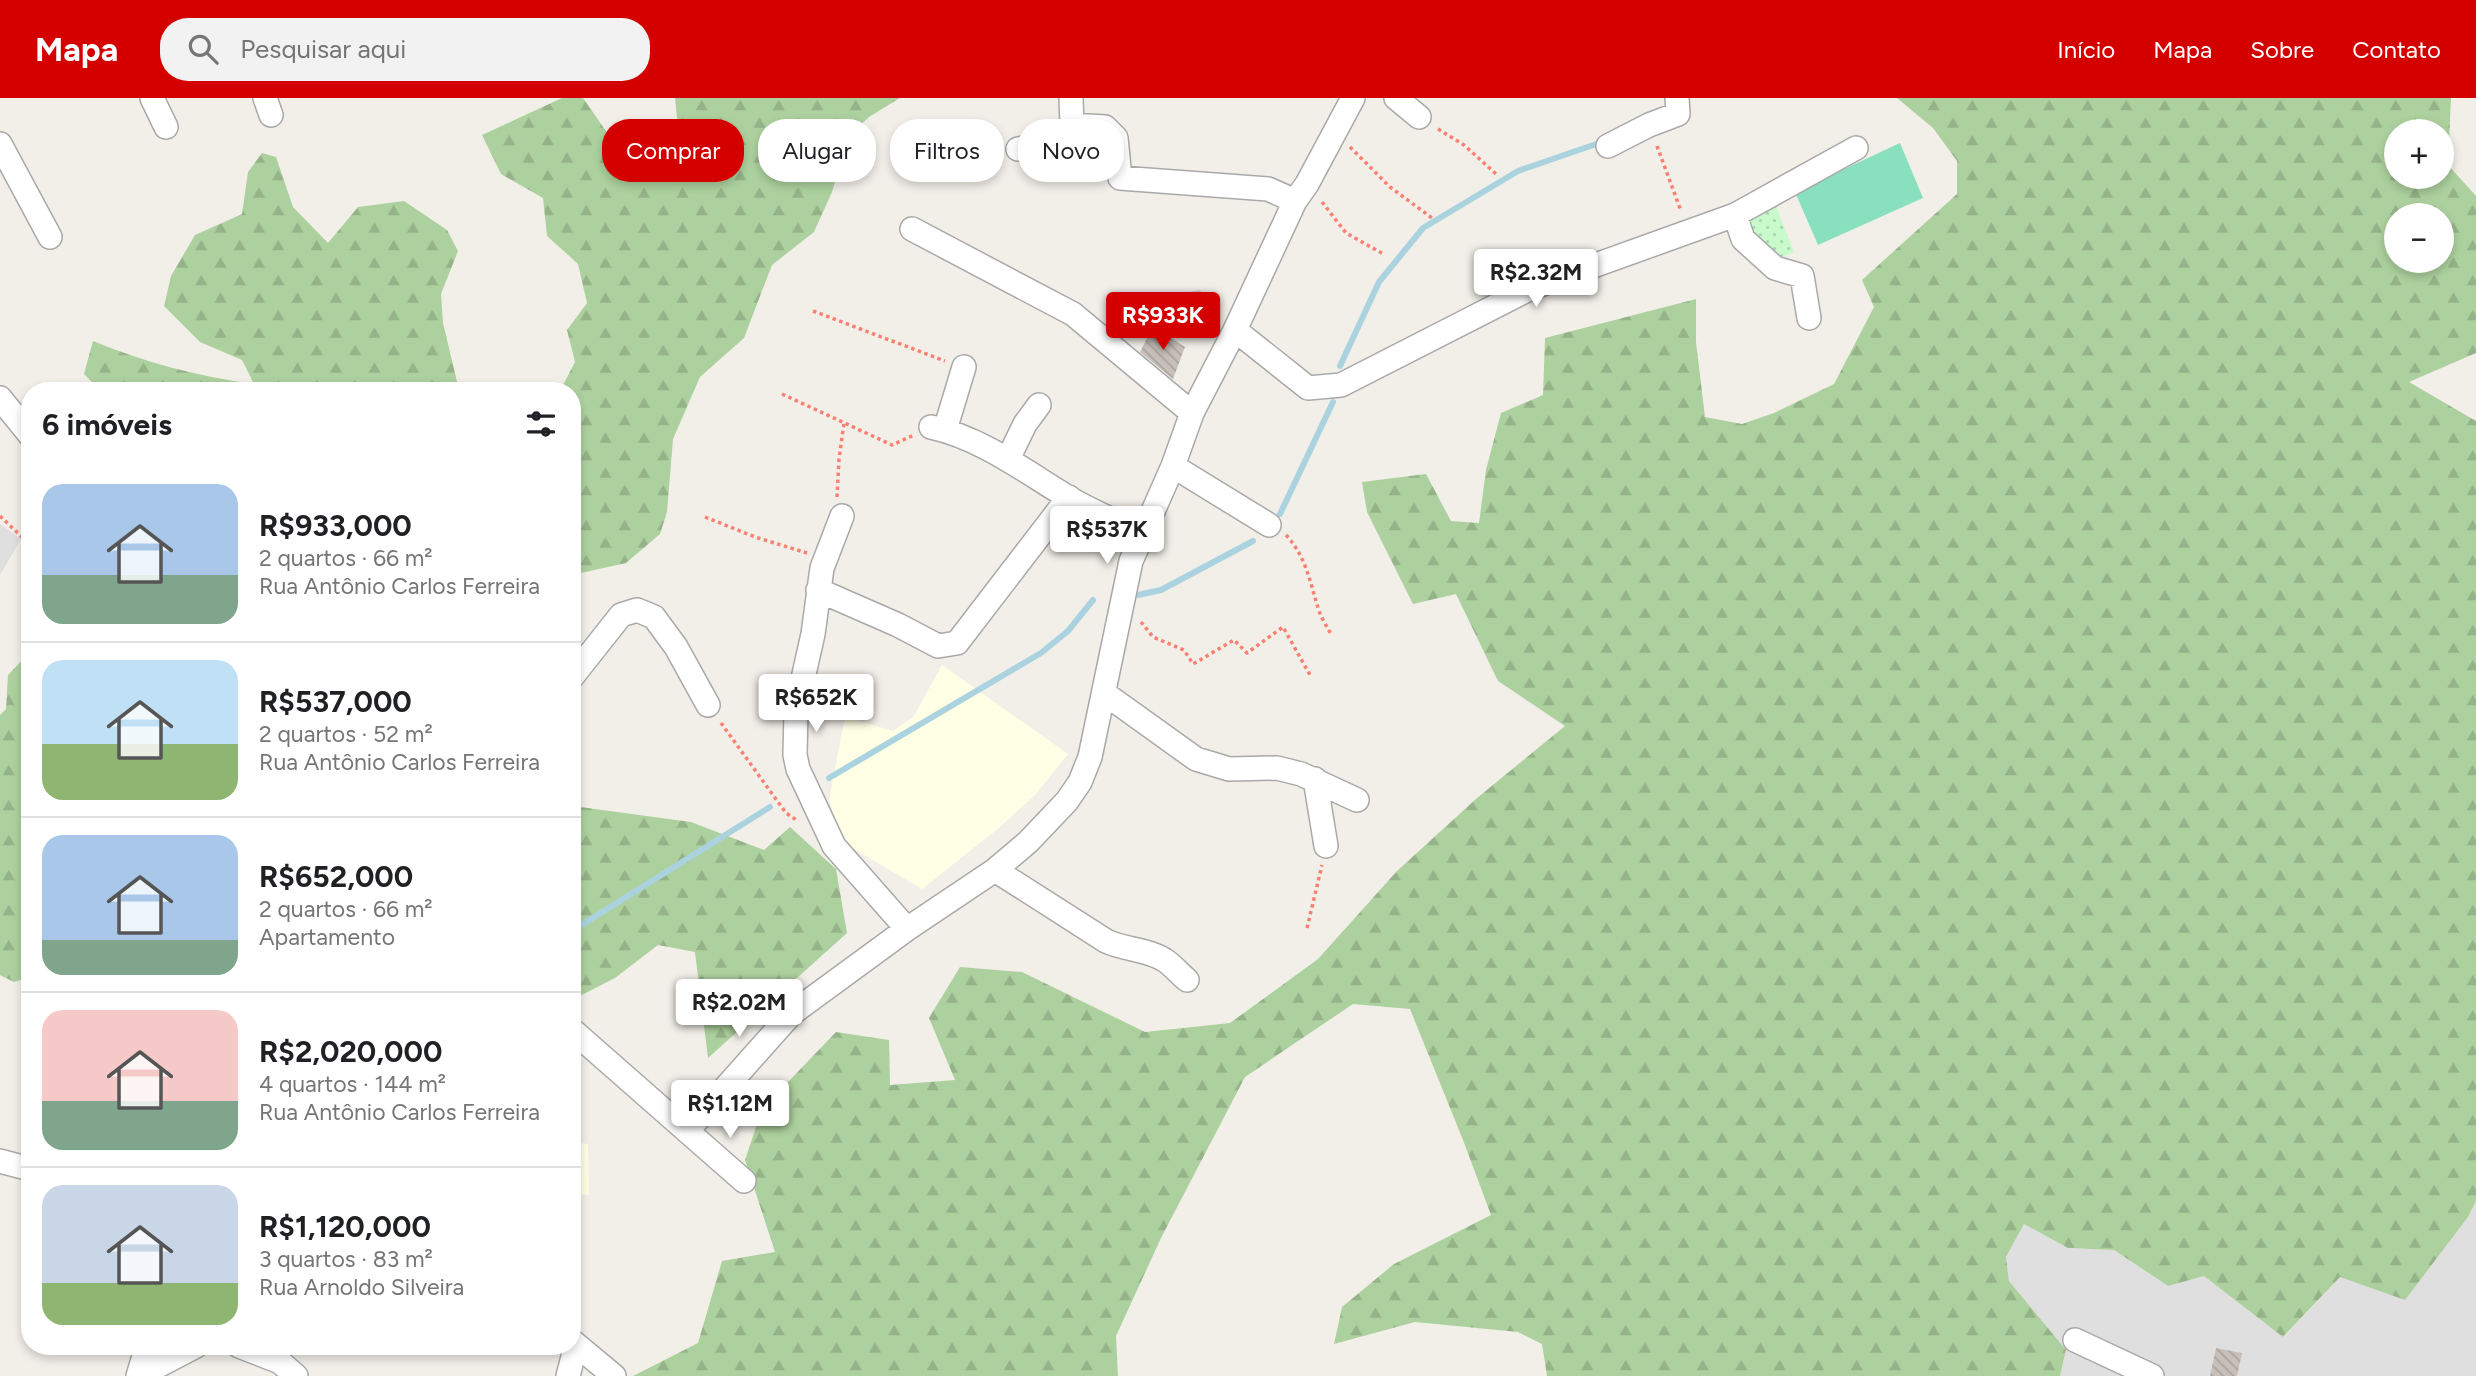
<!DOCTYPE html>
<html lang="pt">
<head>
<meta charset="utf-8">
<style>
  :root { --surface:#fff; --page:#f2f2f2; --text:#202124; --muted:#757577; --line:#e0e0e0; --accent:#d40000 }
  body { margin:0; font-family:Figtree,sans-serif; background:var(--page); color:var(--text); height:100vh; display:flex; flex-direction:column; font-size:26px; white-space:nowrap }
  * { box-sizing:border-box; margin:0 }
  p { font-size:23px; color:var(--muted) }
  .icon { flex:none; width:38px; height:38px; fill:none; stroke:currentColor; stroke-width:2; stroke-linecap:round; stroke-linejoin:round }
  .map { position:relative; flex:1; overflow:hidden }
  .side { position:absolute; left:21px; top:284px; width:560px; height:973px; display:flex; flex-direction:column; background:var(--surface); border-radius:28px; box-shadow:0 4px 10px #0003 }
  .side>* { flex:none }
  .guide { position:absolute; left:602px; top:21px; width:665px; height:63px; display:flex; gap:14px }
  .fabs { position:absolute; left:2384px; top:21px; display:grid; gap:14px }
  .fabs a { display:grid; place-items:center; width:70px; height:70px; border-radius:50%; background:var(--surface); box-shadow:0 4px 10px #0003; font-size:35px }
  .price { position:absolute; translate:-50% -60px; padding:0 16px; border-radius:7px; background:#fff; color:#222; font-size:23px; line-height:46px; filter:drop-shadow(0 2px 4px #0008) }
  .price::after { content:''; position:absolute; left:50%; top:42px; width:21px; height:16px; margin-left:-10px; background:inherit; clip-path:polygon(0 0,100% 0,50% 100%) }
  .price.selected { background:var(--accent); color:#fff }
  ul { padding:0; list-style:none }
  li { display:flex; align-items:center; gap:21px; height:175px; padding:0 21px }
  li+li { border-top:2px solid var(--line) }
  li span { display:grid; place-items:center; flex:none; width:196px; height:140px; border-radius:21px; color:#555 }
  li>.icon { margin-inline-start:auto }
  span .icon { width:84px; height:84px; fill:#fffc; stroke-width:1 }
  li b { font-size:30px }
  h2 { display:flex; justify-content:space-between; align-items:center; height:84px; padding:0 21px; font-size:30px }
  .tag { padding:0 24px; border-radius:28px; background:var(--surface); box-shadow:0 4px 10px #0003; font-size:24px; line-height:63px }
  .tag.selected { background:var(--accent); color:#fff }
  header { display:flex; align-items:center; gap:42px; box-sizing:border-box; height:98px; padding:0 35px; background:var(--accent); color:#fff }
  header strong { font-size:33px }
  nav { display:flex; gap:38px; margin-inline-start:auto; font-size:24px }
  .search { width:490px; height:63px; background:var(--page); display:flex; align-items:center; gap:18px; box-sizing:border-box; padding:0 24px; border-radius:28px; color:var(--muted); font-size:26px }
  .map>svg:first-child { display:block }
  .residential { fill:#e0dfdf }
  .education { fill:#ffffe5 }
  .religious { fill:#d0d0d0 }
  .forest { fill:url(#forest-firs); fill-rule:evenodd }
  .park { fill:url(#park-dots) }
  .pitch { fill:#88e0be }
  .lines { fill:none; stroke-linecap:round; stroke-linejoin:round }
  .stream { stroke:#aad3df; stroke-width:6 }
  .building { fill:url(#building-back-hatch) }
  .minor-casing { stroke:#a9a9a9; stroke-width:26 }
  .path { stroke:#fa8072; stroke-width:3.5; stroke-dasharray:3.5 3.5; stroke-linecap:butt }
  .minor { stroke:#fff; stroke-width:23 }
</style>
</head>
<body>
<header>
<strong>Mapa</strong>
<div class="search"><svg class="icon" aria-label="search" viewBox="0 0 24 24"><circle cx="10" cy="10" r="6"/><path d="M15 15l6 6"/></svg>Pesquisar aqui</div>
<nav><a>Início</a><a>Mapa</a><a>Sobre</a><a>Contato</a></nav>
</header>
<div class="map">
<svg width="2476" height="1278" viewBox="0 0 2476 1278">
  <defs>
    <pattern id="forest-firs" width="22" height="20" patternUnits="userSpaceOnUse" patternTransform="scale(1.75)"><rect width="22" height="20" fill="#add19e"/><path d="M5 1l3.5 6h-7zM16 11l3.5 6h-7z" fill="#95b388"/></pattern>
    <pattern id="park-dots" width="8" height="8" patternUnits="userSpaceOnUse" patternTransform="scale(1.75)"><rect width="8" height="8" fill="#c8facc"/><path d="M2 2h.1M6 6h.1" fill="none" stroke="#acd6af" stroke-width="1.8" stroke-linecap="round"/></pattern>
    <pattern id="building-back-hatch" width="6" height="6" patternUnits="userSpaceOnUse" patternTransform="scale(1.75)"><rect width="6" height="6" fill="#c7bfb8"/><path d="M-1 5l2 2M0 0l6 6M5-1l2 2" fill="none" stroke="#aba49e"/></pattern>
  </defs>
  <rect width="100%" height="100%" fill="#f2efe9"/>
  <path class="residential" d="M 0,426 L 21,441 L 0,477 Z
    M 2476,1103 L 2476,1278 L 2060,1278 L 2066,1252 L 2009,1183 L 2006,1159 L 2024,1126 L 2068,1150 L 2114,1152 L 2168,1188 L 2204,1178 L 2284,1239 L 2340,1179 L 2468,1119 Z"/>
  <path class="education" d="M 942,567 L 1068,656 L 1036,696 L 1000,729 L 922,791 L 842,744 L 829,702 L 845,619 L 893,633 L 914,618 Z
    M 572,1044 L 588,1046 L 589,1097 L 572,1095 Z"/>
  <path class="religious" d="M 1199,192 L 1219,205 L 1209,223 L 1184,209 L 1189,200 L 1186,195 Z"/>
  <path class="forest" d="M 562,0 L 583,0 L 608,36 L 641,55 L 679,40 L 675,0 L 900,0 L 869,19 L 849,38 L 832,94 L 814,134 L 772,167 L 744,240 L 700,279 L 673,341 L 667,414 L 660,436 L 626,465 L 572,477 L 572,292 L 514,292 L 563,287 L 575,264 L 567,232 L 587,205 L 578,166 L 547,138 L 543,100 L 501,76 L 482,37 Z
    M 1897,0 L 2451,0 L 2448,67 L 2476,98 L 2476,255 L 2409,284 L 2476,323 L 2476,1103 L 2468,1119 L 2405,1202 L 2340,1179 L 2283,1239 L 2204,1178 L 2168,1188 L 2114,1152 L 2068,1150 L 2024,1126 L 2006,1159 L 2009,1183 L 2066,1252 L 2060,1278 L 1547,1278 L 1542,1246 L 1518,1234 L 1415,1224 L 1334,1246 L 1342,1209 L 1394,1166 L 1491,1117 L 1463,1042 L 1410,911 L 1353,906 L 1245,979 L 1161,1140 L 1116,1238 L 1118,1278 L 633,1278 L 698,1245 L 722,1163 L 775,1154 L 745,1062 L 762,1011 L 836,934 L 889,942 L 890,987 L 955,982 L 929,920 L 960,869 L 1022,874 L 1145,934 L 1230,925 L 1318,861 L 1397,773 L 1477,700 L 1565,628 L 1498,583 L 1456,496 L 1413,506 L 1367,414 L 1362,384 L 1426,376 L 1451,423 L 1479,425 L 1486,372 L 1501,315 L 1543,297 L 1545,240 L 1696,201 L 1696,244 L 1705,319 L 1742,326 L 1774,315 L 1834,286 L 1874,209 L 1862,182 L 1957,96 L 1957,63 L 1933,30 ZM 2396,33 L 2441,33 L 2441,79 L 2396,79 ZM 2396,117 L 2441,117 L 2441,163 L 2396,163 Z
    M 262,55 L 276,59 L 293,109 L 328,145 L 358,109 L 404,103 L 447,132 L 458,153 L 441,196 L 443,225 L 459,292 L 100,292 L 84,276 L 93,243 C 143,264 200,279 254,286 L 242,262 L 200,244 L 164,208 L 171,178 L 195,137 L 242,116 L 248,74 Z
    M 30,554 L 30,879 L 14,884 L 0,877 L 0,617 L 6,611 L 8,577 Z
    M 573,708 L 691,724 L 764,752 L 790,729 L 836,771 L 847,835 L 708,960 L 695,854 L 658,847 L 615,880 L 572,902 Z"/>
  <path class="park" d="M 1776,108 L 1794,154 L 1782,159 L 1752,139 L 1745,120 Z"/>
  <path class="pitch" d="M 1900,45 L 1923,100 L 1818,147 L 1795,94 Z"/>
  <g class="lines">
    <path class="stream" d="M 1340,268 L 1379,184 L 1423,130 L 1518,73 L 1602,44
      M 1280,416 L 1333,304
      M 1138,497 L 1161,492 L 1253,443
      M 829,680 L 1041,555 L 1068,533 L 1093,502
      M 572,833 L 770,709"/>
  </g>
  <path class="building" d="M 1153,229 L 1185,249 L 1173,281 L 1140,254 Z
    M 2216,1250 L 2242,1255 L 2237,1278 L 2210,1278 Z"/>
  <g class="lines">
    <defs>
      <path id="minor" d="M 152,0 L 166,29
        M 265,0 L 271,17
        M 1071,0 L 1072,27
        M 1396,0 L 1419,19
        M 0,46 L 50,139
        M 1608,48 L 1649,27 L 1678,16 L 1677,0
        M 1018,51 C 1039,47 1058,44 1072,27 L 1105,29 L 1116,40 L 1120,80 L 1268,91 L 1295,103
        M 1735,117 L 1743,141 L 1775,170 L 1802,178 L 1809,220
        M 912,131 L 1073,216 L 1192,315
        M 1235,232 L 1308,290 L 1341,287 L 1529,191 L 1735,117 L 1856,50
        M 0,300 L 30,337
        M 931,329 C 981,340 1023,372 1066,398 C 1090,413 1118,424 1143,436
        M 945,332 L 964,269
        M 1008,361 L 1025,326 L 1039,307
        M 1173,368 L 1269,427
        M 842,418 L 822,470 L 813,536 L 796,612 L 795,657 L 798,671 L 834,748 L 907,831
        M 818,492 L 898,527 L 938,548 L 957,545 L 1069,399
        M 572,579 L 621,517 L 637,512 L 654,519 L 676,549 L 708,607
        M 1104,595 L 1196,661 L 1229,671 L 1277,670 L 1301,676 L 1357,702
        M 1315,681 L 1326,748
        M 995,772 L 1106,843 C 1125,852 1149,851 1166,863 C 1173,868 1180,876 1187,882
        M 572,932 L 744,1083
        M 687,1033 L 791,916 L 907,831 L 995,772 L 1028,744 L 1067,703 L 1080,684 L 1090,659 L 1131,463 L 1173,368 L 1192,315 L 1235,232 L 1295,103 L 1307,86 L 1353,0
        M 0,1063 L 30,1071
        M 2075,1242 L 2152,1278
        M 572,1243 L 614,1278
        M 239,1248 L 280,1264 L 296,1278
        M 138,1278 L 147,1248
        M 139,1278 L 196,1248
        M 568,1278 L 576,1247"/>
    </defs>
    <use href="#minor" class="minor-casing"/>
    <path class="path" d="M 1438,31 L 1464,47 L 1496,76
      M 1657,48 L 1681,113
      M 1350,49 L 1390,89 L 1432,120
      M 1322,104 L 1346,135 L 1385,157
      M 813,213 L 945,263
      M 782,296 L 892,347 L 914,337
      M 837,399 L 839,361 L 844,325
      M 0,418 L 25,442
      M 705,419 L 755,439 L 807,455
      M 1286,437 C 1307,460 1310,485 1319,513 C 1322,521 1327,529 1332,538
      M 1141,524 L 1153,539 L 1184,552 L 1193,566 L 1234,542 L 1247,555 L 1283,529 L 1310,577
      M 721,625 L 786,715 L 798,723
      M 1307,830 L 1322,767"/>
    <use href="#minor" class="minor"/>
  </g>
</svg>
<div class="fabs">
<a>+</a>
<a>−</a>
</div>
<b class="price" style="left:1536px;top:211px">R$2.32M</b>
<b class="price selected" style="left:1163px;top:254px">R$933K</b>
<b class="price" style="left:1107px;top:468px">R$537K</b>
<b class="price" style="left:816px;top:636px">R$652K</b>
<b class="price" style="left:739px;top:941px">R$2.02M</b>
<b class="price" style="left:730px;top:1042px">R$1.12M</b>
<div class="guide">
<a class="tag selected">Comprar</a>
<a class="tag">Alugar</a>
<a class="tag">Filtros</a>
<a class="tag">Novo</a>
</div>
<section class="side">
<h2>6 imóveis<svg class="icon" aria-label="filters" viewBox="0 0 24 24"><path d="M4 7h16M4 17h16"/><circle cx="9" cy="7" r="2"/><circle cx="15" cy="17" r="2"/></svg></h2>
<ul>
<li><span style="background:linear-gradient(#a9c7e8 65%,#7fa58c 0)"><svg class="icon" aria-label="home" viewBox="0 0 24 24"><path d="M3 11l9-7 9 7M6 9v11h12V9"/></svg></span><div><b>R$933,000</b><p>2 quartos · 66 m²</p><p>Rua Antônio Carlos Ferreira</p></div></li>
<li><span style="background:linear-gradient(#bfe0f5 60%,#8fb573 0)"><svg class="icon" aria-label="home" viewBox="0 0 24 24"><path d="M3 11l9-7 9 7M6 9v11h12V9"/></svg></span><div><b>R$537,000</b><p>2 quartos · 52 m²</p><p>Rua Antônio Carlos Ferreira</p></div></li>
<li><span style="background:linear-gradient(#a9c7e8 75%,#7fa58c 0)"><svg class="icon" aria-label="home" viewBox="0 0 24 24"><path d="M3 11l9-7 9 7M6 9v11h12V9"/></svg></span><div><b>R$652,000</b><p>2 quartos · 66 m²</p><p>Apartamento</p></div></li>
<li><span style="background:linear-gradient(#f6c9c9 65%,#7fa58c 0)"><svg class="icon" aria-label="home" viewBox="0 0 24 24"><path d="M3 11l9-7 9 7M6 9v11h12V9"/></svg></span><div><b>R$2,020,000</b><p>4 quartos · 144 m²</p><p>Rua Antônio Carlos Ferreira</p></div></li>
<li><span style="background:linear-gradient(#c9d6e8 70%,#8fb573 0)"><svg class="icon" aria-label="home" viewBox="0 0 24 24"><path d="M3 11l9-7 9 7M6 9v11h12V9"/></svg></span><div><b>R$1,120,000</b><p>3 quartos · 83 m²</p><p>Rua Arnoldo Silveira</p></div></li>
</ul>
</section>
</div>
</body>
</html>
